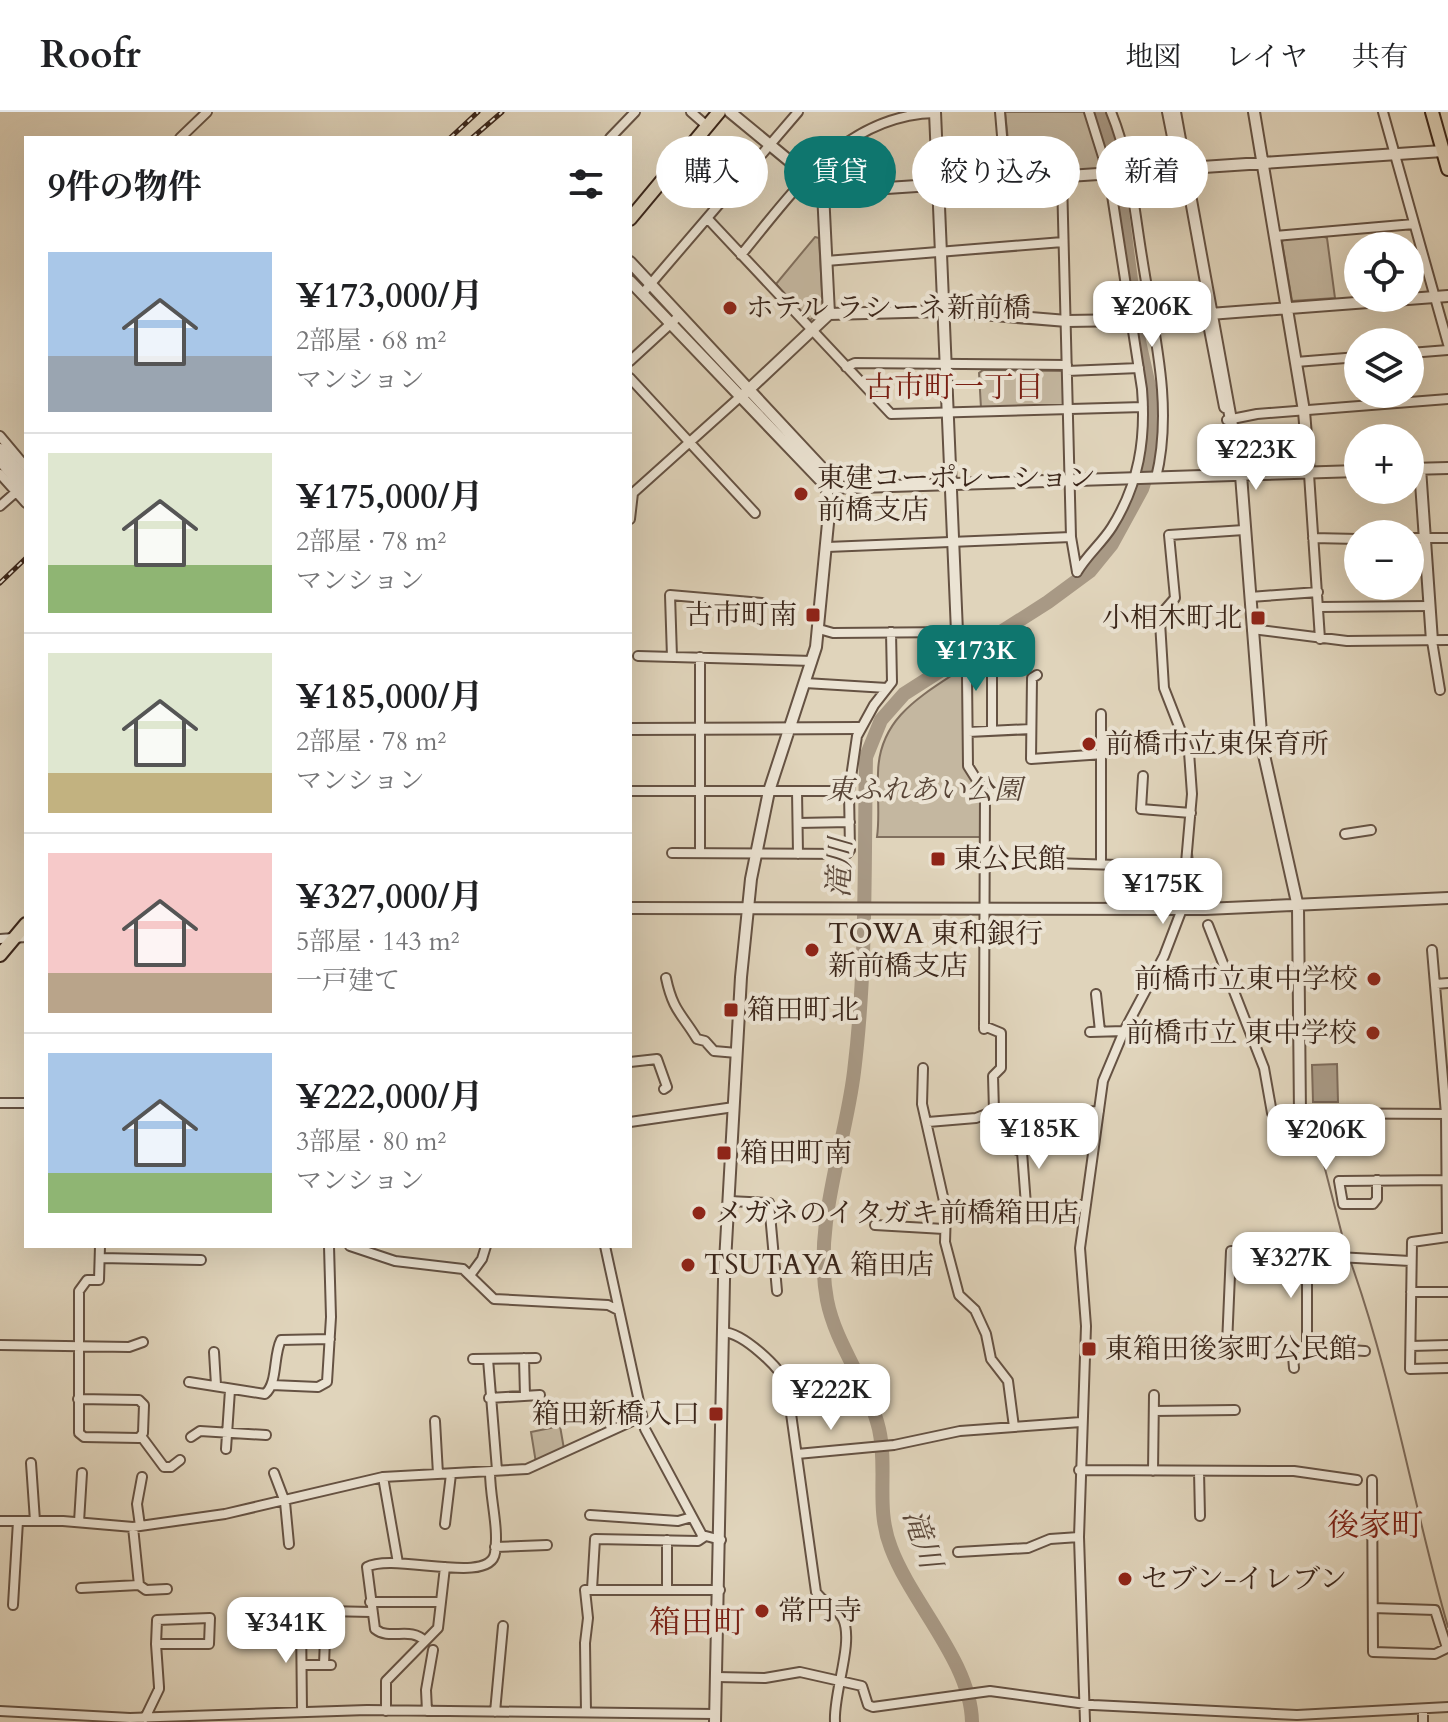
<!DOCTYPE html>
<html lang="ja">
<head>
<meta charset="utf-8">
<style>
  :root { --surface:#fff; --page:#f2f2f2; --text:#202124; --muted:#757577; --line:#e0e0e0; --accent:#0f766e }
  body { margin:0; font-family:Cardo,"Noto Serif JP",serif; background:var(--page); color:var(--text); height:100vh; display:flex; flex-direction:column; font-size:30px; white-space:nowrap }
  * { box-sizing:border-box; margin:0 }
  p { font-size:26px; color:var(--muted) }
  .icon { flex:none; width:44px; height:44px; fill:none; stroke:currentColor; stroke-width:2; stroke-linecap:round; stroke-linejoin:round }
  .map { position:relative; flex:1; overflow:hidden }
  .details { position:absolute; left:24px; top:24px; width:608px; height:1112px; display:flex; flex-direction:column; background:var(--surface); border-radius:0px; box-shadow:0 8px 32px #0002 }
  .details>* { flex:none }
  .banner { position:absolute; left:656px; top:24px; width:672px; height:72px; display:flex; gap:16px }
  .buttons { position:absolute; left:1344px; top:120px; display:grid; gap:16px }
  .buttons a { display:grid; place-items:center; width:80px; height:80px; border-radius:50%; background:var(--surface); box-shadow:0 8px 32px #0002; font-size:40px }
  .price { position:absolute; translate:-50% -68px; padding:0 18px; border-radius:16px; background:#fff; color:#222; font-size:26px; line-height:52px; filter:drop-shadow(0 2px 4px #0008) }
  .price::after { content:''; position:absolute; left:50%; top:48px; width:24px; height:18px; margin-left:-12px; background:inherit; clip-path:polygon(0 0,100% 0,50% 100%) }
  .price.on { background:var(--accent); color:#fff }
  ul { padding:0; list-style:none }
  li { display:flex; align-items:center; gap:24px; height:200px; padding:0 24px }
  li+li { border-top:2px solid var(--line) }
  li span { display:grid; place-items:center; flex:none; width:224px; height:160px; border-radius:0px; color:#555 }
  li>.icon { margin-inline-start:auto }
  span .icon { width:96px; height:96px; fill:#fffc; stroke-width:1 }
  li b { font-size:34px }
  h2 { display:flex; justify-content:space-between; align-items:center; height:96px; padding:0 24px; font-size:34px }
  .tag { padding:0 28px; border-radius:36px; background:var(--surface); box-shadow:0 8px 32px #0002; font-size:28px; line-height:72px }
  .tag.on { background:var(--accent); color:#fff }
  header { display:flex; align-items:center; gap:48px; box-sizing:border-box; height:112px; padding:0 40px; background:var(--surface); border-bottom:2px solid var(--line) }
  header strong { font-size:38px }
  nav { display:flex; gap:44px; margin-inline-start:auto; font-size:28px }
  .map>svg:first-child { display:block }
  .green { fill:#c4b7a0; stroke:#806f5e; stroke-width:2 }
  .water { fill:#a89985; stroke:#7d6b5b; stroke-width:2 }
  .lines { fill:none; stroke-linecap:round; stroke-linejoin:round }
  .stream { stroke:#7d6b5b; stroke-width:2 }
  .river { stroke:#a89985; stroke-width:14 }
  .minor-casing { stroke:#655243; stroke-width:12 }
  .tertiary-casing { stroke:#655243; stroke-width:14 }
  .primary-casing { stroke:#3c271b; stroke-width:16 }
  .minor { stroke:#ebe3d3; stroke-width:8 }
  .tertiary { stroke:#ebe3d3; stroke-width:10 }
  .primary { stroke:#e0d4bb; stroke-width:12 }
  .rail-casing { stroke:#3c271b; stroke-width:5 }
  .rail { stroke:#ebe3d3; stroke-width:2; stroke-dasharray:6; stroke-linecap:butt }
  .poi-dot { fill:#8f2418; stroke:#ebe3d3; stroke-width:3 }
  .labels { text-anchor:middle; dominant-baseline:central; stroke-width:8; stroke-linejoin:round; paint-order:stroke }
  .poi-label { font-size:28px; fill:#3c271b; stroke:#ebe3d3; text-anchor:start }
  .park-label { font-size:28px; font-style:italic; fill:#574436; stroke:#ebe3d3 }
  .neighbourhood-label { font-size:30px; fill:#7a1f14; stroke:#ebe3d3 }
  .water-label { font-size:30px; font-style:italic; fill:#5c493b; stroke:#ebe3d3 }
  .quarter-label { font-size:32px; fill:#7a1f14; stroke:#ebe3d3 }
</style>
</head>
<body>
<header>
<strong>Roofr</strong>
<nav><a>地図</a><a>レイヤ</a><a>共有</a></nav>
</header>
<div class="map">
<svg width="1448" height="1610" viewBox="0 0 1448 1610">
  <rect width="100%" height="100%" fill="#e0d4bb"/>
  <filter id="stains"><feTurbulence type="fractalNoise" baseFrequency=".0025" numOctaves="4"/><feColorMatrix values="0 0 0 0 .2 0 0 0 0 .09 0 0 0 0 .02 0 0 0 .5 -.17"/></filter>
  <radialGradient id="worn" r=".72"><stop offset=".6" stop-color="#630" stop-opacity="0"/><stop offset="1" stop-color="#630" stop-opacity=".3"/></radialGradient>
  <path class="green" d="M 1005,0 L 1087,0 L 1105,57 L 1012,66 Z
    M 1323,124 L 1327,126 L 1335,186 L 1292,189 L 1282,130 L 1284,127 Z
    M 815,125 L 819,126 L 823,197 L 808,210 L 776,172 Z
    M 983,258 L 1062,259 L 1066,293 L 981,296 L 979,261 Z
    M 960,558 L 963,560 L 965,654 L 981,682 L 981,725 L 877,725 C 880,704 877,682 878,661 C 879,607 919,585 960,558 Z
    M 560,1314 L 564,1337 L 536,1351 L 531,1320 Z"/>
  <path class="water" d="M 1337,952 L 1338,990 L 1313,990 L 1312,953 Z"/>
  <g class="lines">
    <path class="stream" d="M 1192,742 L 1198,785
      M 1225,868 L 1253,940
      M 1256,946 L 1261,962
      M 1270,1005 L 1275,1015 L 1303,1022 L 1324,1053 L 1347,1142
      M 1350,1148 C 1393,1268 1413,1393 1448,1515"/>
    <path class="river" d="M 972,1610 C 971,1550 912,1492 891,1436 C 875,1396 888,1357 879,1317 C 868,1271 836,1234 827,1188 C 813,1113 845,1034 854,960 C 867,855 864,751 866,645 L 881,608 L 904,582 L 1048,490 L 1090,459 L 1112,432 L 1142,377 L 1149,356 L 1151,283 L 1139,229 L 1116,54 L 1101,0"/>
    <defs>
      <path id="minor" d="M 691,0 L 707,14
        M 1000,0 L 1006,71
        M 1111,0 C 1130,46 1134,96 1142,145 C 1153,218 1174,293 1156,366
        M 1383,0 L 1448,232
        M 180,26 L 207,0
        M 610,26 L 635,0
        M 1062,67 L 1071,425 L 1077,460
        M 708,107 L 891,302 L 1143,295
        M 1275,124 L 1414,112
        M 741,143 C 793,80 844,3 935,1
        M 826,149 L 1063,130
        M 642,182 L 798,0
        M 1410,241 L 1448,238
        M 630,249 L 679,204
        M 1296,250 L 1358,245
        M 846,255 L 855,251 L 1067,253
        M 1067,259 L 1139,256
        M 630,266 L 755,401
        M 1227,308 L 1257,302 L 1448,287
        M 0,324 L 26,355
        M 0,362 L 26,391
        M 1309,362 L 1320,527
        M 0,394 L 16,380
        M 630,407 L 633,381 L 741,284
        M 1313,426 L 1358,427
        M 1410,426 L 1448,426
        M 827,435 L 1071,425
        M 1077,460 C 1087,443 1102,431 1112,415 C 1139,372 1146,327 1142,277 L 1109,64 L 1089,0
        M 1250,485 L 1318,480
        M 1319,495 L 1430,494
        M 819,517 L 833,521 L 957,520
        M 1252,517 L 1347,529 L 1448,528
        M 1432,529 L 1440,578
        M 638,544 L 812,549
        M 672,545 L 670,483 L 762,491
        M 700,545 L 700,741
        M 962,554 L 967,564 L 968,654 L 985,681 L 984,917
        M 1037,563 L 1032,566 L 1031,647 L 1104,642
        M 805,571 L 887,576
        M 992,618 L 992,545 L 1026,521
        M 968,620 L 1031,617
        M 1143,664 L 1141,697 L 1191,701
        M 630,679 L 849,679
        M 797,679 L 798,742
        M 798,711 L 850,710
        M 1345,722 L 1371,718
        M 672,741 L 847,742 L 850,738 L 849,679 L 857,624 L 874,593 L 892,570 L 891,520
        M 1051,751 L 1185,755
        M 1101,752 L 1101,602
        M 1208,813 L 1264,956 L 1272,1001 L 1448,1002
        M 0,827 L 26,825
        M 1432,838 L 1446,1002 L 1447,1125
        M 666,866 C 673,899 682,902 697,927 L 705,929 L 714,939 L 737,941
        M 1436,872 L 1448,871
        M 1096,882 L 1100,919
        M 984,914 L 1001,921 L 1001,956 L 993,964 L 994,999
        M 1090,920 L 1124,919
        M 630,950 L 657,947 L 667,975 L 664,977
        M 923,956 L 922,992 L 946,1098 L 945,1130 L 959,1183 L 975,1198 L 986,1222 L 991,1247 L 1008,1269 L 1014,1315
        M 0,991 L 26,991
        M 1004,1003 L 1010,1035 L 1022,1040 L 1026,1093 L 1086,1093
        M 630,1010 L 734,995
        M 928,1010 L 976,1006 L 994,999 L 1004,1003 L 1099,999
        M 1377,1068 L 1377,1087 L 1373,1092 L 1343,1092 L 1339,1069 L 1341,1069 L 1447,1068
        M 729,1089 L 769,1091 L 777,1179
        M 875,1113 L 944,1117
        M 1448,1125 L 1412,1130 L 1410,1257 L 1448,1256
        M 350,1134 L 395,1149 L 463,1157 L 494,1187 L 608,1193 L 618,1198
        M 605,1134 L 645,1317 L 702,1423 L 721,1428
        M 1307,1145 L 1307,1232 L 1319,1236 L 1365,1239
        M 100,1146 L 201,1148
        M 471,1162 L 482,1147 L 486,1134
        M 1411,1180 L 1448,1180
        M 723,1220 C 743,1221 780,1255 787,1273 L 816,1480 C 823,1491 837,1495 843,1507 C 854,1531 833,1581 835,1610
        M 0,1233 L 129,1235 L 143,1230
        M 1227,1233 L 1231,1139 L 1410,1149
        M 1292,1233 L 1294,1256
        M 1411,1234 L 1448,1233
        M 214,1240 L 216,1273
        M 524,1246 L 525,1284
        M 473,1247 L 536,1246
        M 488,1247 L 497,1358
        M 189,1270 L 265,1282 C 278,1271 273,1244 281,1228 L 330,1227
        M 272,1273 L 318,1275 L 327,1270 L 331,1205 L 329,1134
        M 489,1286 L 540,1283
        M 78,1287 L 139,1288 L 144,1293 L 143,1321 L 139,1326 L 84,1325 L 79,1321 L 79,1179 L 87,1168 L 99,1168 L 100,1134
        M 1154,1299 L 1235,1298
        M 435,1309 L 438,1362
        M 141,1324 L 164,1355 L 171,1355 L 180,1348
        M 191,1325 L 200,1319 L 266,1323
        M 226,1337 L 230,1278
        M 797,1342 L 894,1333 L 960,1319 L 1081,1310
        M 31,1351 L 35,1409
        M 1079,1358 L 1294,1359 L 1357,1368
        M 1153,1359 L 1154,1283
        M 1199,1359 L 1200,1404
        M 274,1361 L 285,1390 L 289,1432
        M 383,1365 L 398,1451
        M 1372,1368 L 1373,1540 L 1435,1542 L 1447,1536 L 1435,1498 L 1373,1496
        M 590,1403 L 678,1409 L 692,1405
        M 0,1409 L 63,1409 L 133,1415 L 225,1402 L 383,1365 L 527,1357 L 641,1305
        M 79,1410 L 82,1361
        M 445,1412 L 451,1362
        M 140,1414 L 137,1392 L 142,1365
        M 667,1428 L 667,1477
        M 495,1435 L 547,1433
        M 958,1440 L 1028,1436 L 1050,1427 L 1079,1425
        M 139,1473 L 146,1478 L 167,1477
        M 81,1476 L 139,1473 L 133,1415
        M 592,1477 L 595,1427 L 698,1429 L 704,1425
        M 370,1490 L 441,1490
        M 13,1493 L 18,1409
        M 301,1506 L 302,1600
        M 425,1529 C 410,1514 390,1529 375,1517 L 367,1455 C 393,1440 490,1474 495,1441 C 499,1415 490,1387 490,1360
        M 302,1553 L 331,1553
        M 324,1553 L 326,1499 L 371,1500
        M 717,1565 L 765,1566 L 800,1560 L 862,1574 L 868,1593 L 873,1595 L 990,1579 L 1093,1593 L 1297,1603 L 1448,1595
        M 1423,1597 L 1423,1610
        M 0,1599 L 130,1606 L 367,1598 L 715,1602
        M 386,1599 L 386,1569 L 438,1516 L 445,1455
        M 427,1599 L 426,1578 L 433,1538
        M 495,1600 L 503,1514
        M 586,1600 L 585,1531 L 588,1506 L 585,1478 L 720,1478
        M 145,1606 L 159,1577 L 159,1575 L 156,1532 L 157,1508 L 210,1506 L 209,1532 L 156,1532
        M 1085,1610 L 1079,1425 L 1086,1214 L 1080,1136 L 1103,969 L 1124,919 L 1164,844 L 1182,797 L 1192,682 L 1189,640 L 1164,576 L 1160,510 L 1162,501 L 1175,486 L 1169,423 L 1244,418"/>
      <path id="tertiary" d="M 730,0 L 827,80 L 1443,39
        M 935,0 L 957,520
        M 1168,0 L 1176,40
        M 1175,0 L 1241,363 L 1262,634 L 1298,795 L 1300,1002
        M 1254,0 L 1304,299 L 1309,362
        M 823,80 L 829,202
        M 630,150 L 820,354 L 827,369 L 828,411 L 816,535 L 769,679 L 751,767 L 741,865 L 724,1168 L 715,1610
        M 630,169 L 828,376 L 1358,359
        M 1203,181 L 1225,295
        M 743,283 L 829,202 L 944,199 L 1067,209 L 1131,208 L 1448,184
        M 0,337 L 26,368
        M 0,348 L 26,380
        M 1420,356 L 1432,529
        M 1410,357 L 1448,356
        M 630,617 L 859,616
        M 630,796 L 1205,797 L 1448,786"/>
      <path id="primary" d="M 1432,0 L 1448,57
        M 630,107 L 719,0
        M 0,843 L 26,812"/>
    </defs>
    <use href="#minor" class="minor-casing"/>
    <use href="#tertiary" class="tertiary-casing"/>
    <use href="#primary" class="primary-casing"/>
    <use href="#minor" class="minor"/>
    <use href="#tertiary" class="tertiary"/>
    <use href="#primary" class="primary"/>
    <defs>
      <path id="rail" d="M 450,26 L 478,0
        M 472,26 L 502,0
        M 0,471 L 26,446"/>
    </defs>
    <use href="#rail" class="rail-casing"/>
    <use href="#rail" class="rail"/>
  </g>
  <g class="poi-dot">
    <circle cx="730" cy="196" r="8"/>
    <circle cx="801" cy="382" r="8"/>
    <rect x="805" y="495" width="16" height="16" rx="4"/>
    <rect x="1250" y="498" width="16" height="16" rx="4"/>
    <circle cx="1089" cy="632" r="8"/>
    <rect x="930" y="739" width="16" height="16" rx="4"/>
    <circle cx="812" cy="838" r="8"/>
    <circle cx="1374" cy="867" r="8"/>
    <rect x="723" y="890" width="16" height="16" rx="4"/>
    <circle cx="1373" cy="921" r="8"/>
    <rect x="716" y="1033" width="16" height="16" rx="4"/>
    <circle cx="699" cy="1101" r="8"/>
    <circle cx="688" cy="1153" r="8"/>
    <rect x="1081" y="1229" width="16" height="16" rx="4"/>
    <rect x="708" y="1294" width="16" height="16" rx="4"/>
    <circle cx="1125" cy="1467" r="8"/>
    <circle cx="762" cy="1499" r="8"/>
  </g>
  <g class="labels">
    <g class="poi-label">
      <text x="746" y="196">ホテル ラシーネ新前橋</text>
      <text x="817" y="366">東建コーポレーション<tspan x="817" dy="32">前橋支店</tspan></text>
      <text x="797" y="503" text-anchor="end">古市町南</text>
      <text x="1242" y="506" text-anchor="end">小相木町北</text>
      <text x="1105" y="632">前橋市立東保育所</text>
      <text x="954" y="747">東公民館</text>
      <text x="828" y="822">TOWA 東和銀行<tspan x="828" dy="32">新前橋支店</tspan></text>
      <text x="1358" y="867" text-anchor="end">前橋市立東中学校</text>
      <text x="747" y="898">箱田町北</text>
      <text x="1357" y="921" text-anchor="end">前橋市立 東中学校</text>
      <text x="740" y="1041">箱田町南</text>
      <text x="715" y="1101">メガネのイタガキ前橋箱田店</text>
      <text x="704" y="1153">TSUTAYA 箱田店</text>
      <text x="1105" y="1237">東箱田後家町公民館</text>
      <text x="700" y="1302" text-anchor="end">箱田新橋入口</text>
      <text x="1141" y="1467">セブン-イレブン</text>
      <text x="778" y="1499">常円寺</text>
    </g>
    <g class="park-label">
      <text x="924" y="678">東ふれあい公園</text>
    </g>
    <g class="neighbourhood-label">
      <text x="954" y="275">古市町一丁目</text>
    </g>
    <g class="water-label">
      <text transform="translate(840 756) rotate(-88)">滝川</text>
      <text transform="translate(922 1427) rotate(71)">滝川</text>
    </g>
    <g class="quarter-label">
      <text x="1375" y="1414">後家町</text>
      <text x="697" y="1511">箱田町</text>
    </g>
  </g>
  <rect width="100%" height="100%" filter="url(#stains)"/>
  <rect width="100%" height="100%" fill="url(#worn)"/>
</svg>
<div class="buttons">
<a><svg class="icon" aria-label="locate" viewBox="0 0 24 24"><circle cx="12" cy="12" r="6"/><path d="M12 2v4M12 18v4M2 12h4M18 12h4"/></svg></a>
<a><svg class="icon" aria-label="layers" viewBox="0 0 24 24"><path d="M12 4l9 5-9 5-9-5zM3 14l9 5 9-5"/></svg></a>
<a>+</a>
<a>−</a>
</div>
<b class="price" style="left:1152px;top:237px">¥206K</b>
<b class="price" style="left:1256px;top:380px">¥223K</b>
<b class="price on" style="left:976px;top:581px">¥173K</b>
<b class="price" style="left:1163px;top:814px">¥175K</b>
<b class="price" style="left:1039px;top:1059px">¥185K</b>
<b class="price" style="left:1326px;top:1060px">¥206K</b>
<b class="price" style="left:1291px;top:1188px">¥327K</b>
<b class="price" style="left:831px;top:1320px">¥222K</b>
<b class="price" style="left:286px;top:1553px">¥341K</b>
<div class="banner">
<a class="tag">購入</a>
<a class="tag on">賃貸</a>
<a class="tag">絞り込み</a>
<a class="tag">新着</a>
</div>
<section class="details">
<h2>9件の物件<svg class="icon" aria-label="filters" viewBox="0 0 24 24"><path d="M4 7h16M4 17h16"/><circle cx="9" cy="7" r="2"/><circle cx="15" cy="17" r="2"/></svg></h2>
<ul>
<li><span style="background:linear-gradient(#a9c7e8 65%,#9aa5b1 0)"><svg class="icon" aria-label="home" viewBox="0 0 24 24"><path d="M3 11l9-7 9 7M6 9v11h12V9"/></svg></span><div><b>¥173,000/月</b><p>2部屋 · 68 m²</p><p>マンション</p></div></li>
<li><span style="background:linear-gradient(#dfe7d0 70%,#8fb573 0)"><svg class="icon" aria-label="home" viewBox="0 0 24 24"><path d="M3 11l9-7 9 7M6 9v11h12V9"/></svg></span><div><b>¥175,000/月</b><p>2部屋 · 78 m²</p><p>マンション</p></div></li>
<li><span style="background:linear-gradient(#dfe7d0 75%,#c2b280 0)"><svg class="icon" aria-label="home" viewBox="0 0 24 24"><path d="M3 11l9-7 9 7M6 9v11h12V9"/></svg></span><div><b>¥185,000/月</b><p>2部屋 · 78 m²</p><p>マンション</p></div></li>
<li><span style="background:linear-gradient(#f6c9c9 75%,#b9a48a 0)"><svg class="icon" aria-label="home" viewBox="0 0 24 24"><path d="M3 11l9-7 9 7M6 9v11h12V9"/></svg></span><div><b>¥327,000/月</b><p>5部屋 · 143 m²</p><p>一戸建て</p></div></li>
<li><span style="background:linear-gradient(#a9c7e8 75%,#8fb573 0)"><svg class="icon" aria-label="home" viewBox="0 0 24 24"><path d="M3 11l9-7 9 7M6 9v11h12V9"/></svg></span><div><b>¥222,000/月</b><p>3部屋 · 80 m²</p><p>マンション</p></div></li>
</ul>
</section>
</div>
</body>
</html>
